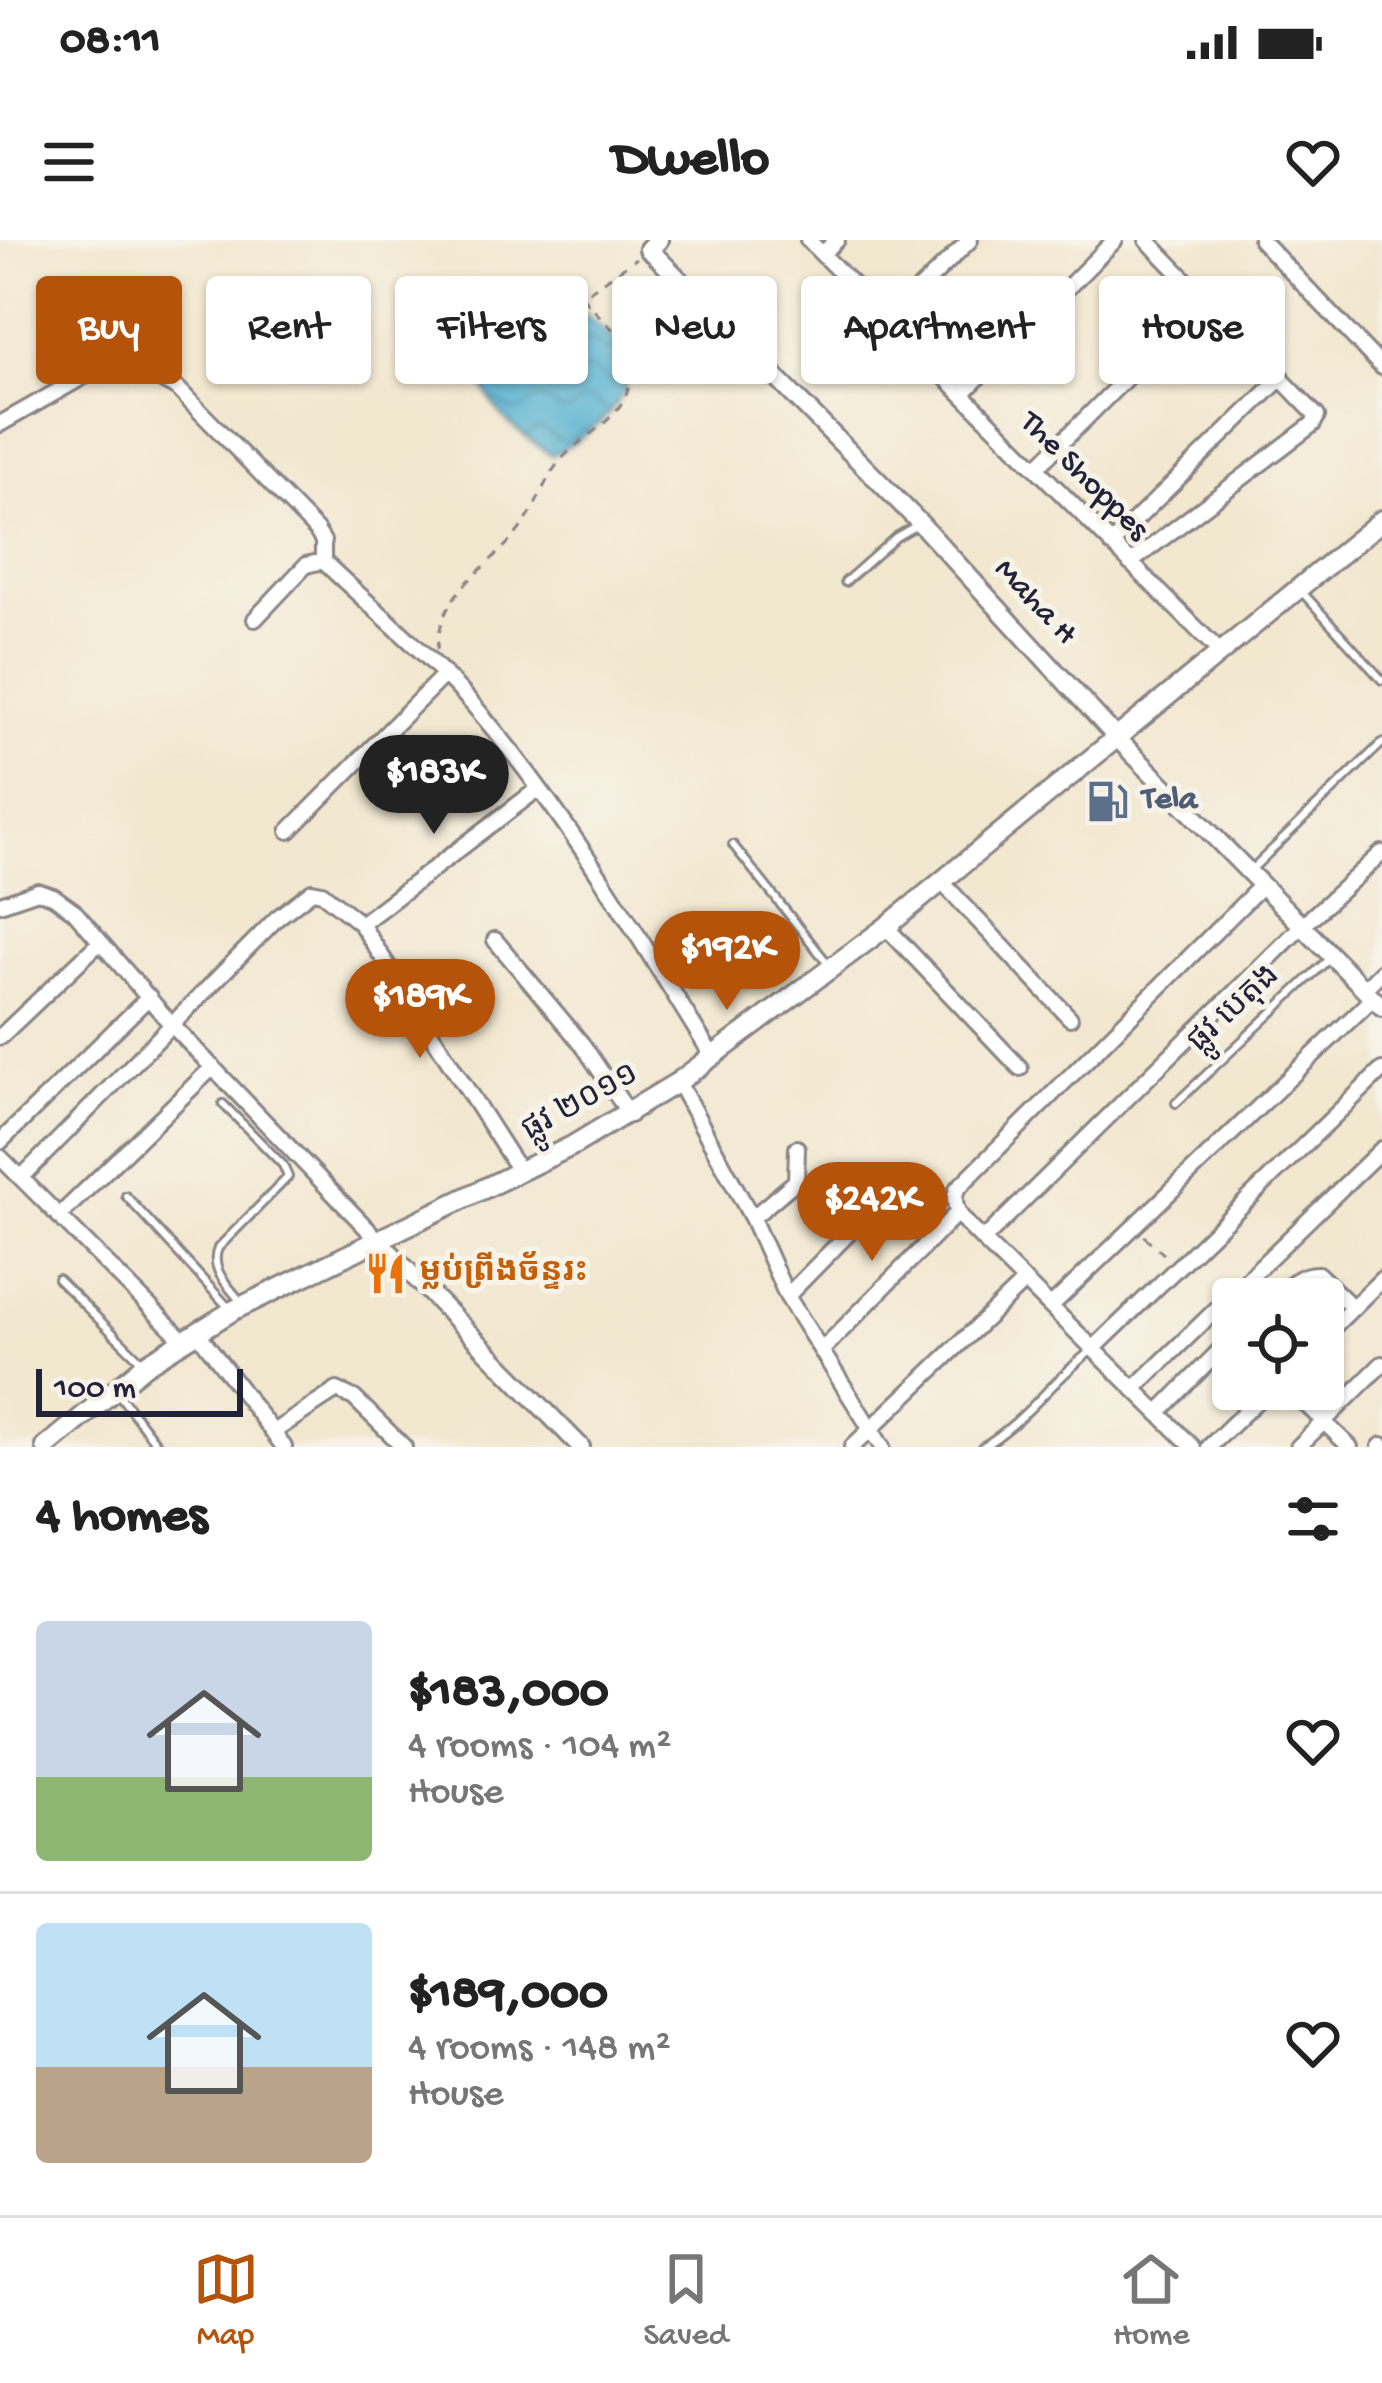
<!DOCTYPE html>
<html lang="en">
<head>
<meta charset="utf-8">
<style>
  :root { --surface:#fff; --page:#f6f6f6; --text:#222; --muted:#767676; --line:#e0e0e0; --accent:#b45309 }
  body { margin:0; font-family:"Gochi Hand","Noto Sans Khmer",sans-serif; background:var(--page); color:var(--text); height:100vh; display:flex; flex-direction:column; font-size:45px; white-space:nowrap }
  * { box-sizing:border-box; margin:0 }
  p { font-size:39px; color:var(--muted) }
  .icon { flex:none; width:66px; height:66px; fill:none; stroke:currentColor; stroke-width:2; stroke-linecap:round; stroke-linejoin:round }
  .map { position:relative; height:1207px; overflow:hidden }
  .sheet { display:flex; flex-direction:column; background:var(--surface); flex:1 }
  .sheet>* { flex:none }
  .banner { position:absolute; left:36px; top:36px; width:1311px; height:108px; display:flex; gap:24px }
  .controls { position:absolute; left:1212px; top:1038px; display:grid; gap:24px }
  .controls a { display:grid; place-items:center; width:132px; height:132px; border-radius:12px; background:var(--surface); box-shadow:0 3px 9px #0004; font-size:60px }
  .scale { position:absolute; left:36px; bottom:30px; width:207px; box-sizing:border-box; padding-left:12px; border:6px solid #22223b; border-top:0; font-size:33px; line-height:42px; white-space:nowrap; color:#22223b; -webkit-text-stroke:9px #f7f3e8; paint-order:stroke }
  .price { position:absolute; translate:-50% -102px; padding:0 27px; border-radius:42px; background:var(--accent); color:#fff; font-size:39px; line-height:78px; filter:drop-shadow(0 3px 6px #0008) }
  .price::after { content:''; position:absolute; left:50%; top:72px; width:36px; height:27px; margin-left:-18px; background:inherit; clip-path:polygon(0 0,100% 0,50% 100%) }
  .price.current { background:#222; color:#fff }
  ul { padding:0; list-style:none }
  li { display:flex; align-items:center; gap:36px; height:300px; padding:0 36px }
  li+li { border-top:3px solid var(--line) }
  li span { display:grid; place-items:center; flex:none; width:336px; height:240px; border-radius:12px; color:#555 }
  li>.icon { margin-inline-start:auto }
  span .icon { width:144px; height:144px; fill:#fffc; stroke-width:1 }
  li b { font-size:51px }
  h2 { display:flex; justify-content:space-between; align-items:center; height:144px; padding:0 36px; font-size:51px }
  .tag { padding:0 42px; border-radius:12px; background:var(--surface); box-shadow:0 3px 9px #0004; font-size:42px; line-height:108px }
  .tag.current { background:var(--accent); color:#fff }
  .status { display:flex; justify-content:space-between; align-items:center; height:84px; padding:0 60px; background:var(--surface); direction:ltr }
  .status svg { height:33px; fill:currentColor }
  header { display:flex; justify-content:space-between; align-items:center; height:156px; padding:0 36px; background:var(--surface); font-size:54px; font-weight:700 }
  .dock { display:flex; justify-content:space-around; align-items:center; height:168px; border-top:3px solid var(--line); background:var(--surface); font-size:33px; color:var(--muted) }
  .dock a { display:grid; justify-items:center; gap:6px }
  .dock .current { color:var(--accent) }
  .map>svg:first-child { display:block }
  .water { fill:url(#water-waves); stroke:#3a6a86; stroke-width:3 }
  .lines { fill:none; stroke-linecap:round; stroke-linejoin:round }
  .service-casing { stroke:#8a8485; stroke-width:12 }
  .minor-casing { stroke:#8a8485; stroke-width:20 }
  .tertiary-casing { stroke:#8a8485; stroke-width:22 }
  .secondary-casing { stroke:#8a8485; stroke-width:24 }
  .path { stroke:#8a8485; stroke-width:3; stroke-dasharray:9 9; stroke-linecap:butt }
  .service { stroke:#fff; stroke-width:6 }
  .minor { stroke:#fff; stroke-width:14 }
  .tertiary { stroke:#fff; stroke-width:16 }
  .secondary { stroke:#fff; stroke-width:18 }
  .labels { text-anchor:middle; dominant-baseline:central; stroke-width:10; stroke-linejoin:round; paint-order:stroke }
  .street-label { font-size:33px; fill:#22223b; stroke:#f7f3e8 }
  .service-label { font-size:33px; font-weight:bold; fill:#4e5e75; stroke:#f7f3e8; text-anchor:start }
  .food-label { font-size:33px; font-weight:bold; fill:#c56008; stroke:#f7f3e8; text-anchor:start }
</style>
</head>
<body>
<div class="status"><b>08:11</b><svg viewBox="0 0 49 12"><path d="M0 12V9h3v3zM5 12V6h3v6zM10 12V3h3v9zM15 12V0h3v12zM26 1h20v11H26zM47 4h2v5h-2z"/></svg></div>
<header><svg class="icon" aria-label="menu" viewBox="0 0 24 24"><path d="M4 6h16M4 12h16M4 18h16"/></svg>Dwello<svg class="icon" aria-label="heart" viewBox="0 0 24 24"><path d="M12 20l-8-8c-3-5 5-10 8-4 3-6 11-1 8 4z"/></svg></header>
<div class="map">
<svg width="1382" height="1207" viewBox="0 0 1382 1207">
  <defs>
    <pattern id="water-waves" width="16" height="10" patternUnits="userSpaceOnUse" patternTransform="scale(3)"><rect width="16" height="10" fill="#53b1d1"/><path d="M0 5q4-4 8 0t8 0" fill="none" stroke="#4490ab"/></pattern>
  </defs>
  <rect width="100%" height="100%" fill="#f7f3e8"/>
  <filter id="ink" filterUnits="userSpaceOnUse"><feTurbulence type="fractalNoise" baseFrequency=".00833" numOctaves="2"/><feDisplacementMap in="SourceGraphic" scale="24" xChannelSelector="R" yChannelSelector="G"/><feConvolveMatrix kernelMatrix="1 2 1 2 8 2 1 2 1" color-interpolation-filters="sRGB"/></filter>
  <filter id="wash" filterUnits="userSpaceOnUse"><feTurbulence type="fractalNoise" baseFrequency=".004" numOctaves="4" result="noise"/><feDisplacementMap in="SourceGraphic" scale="48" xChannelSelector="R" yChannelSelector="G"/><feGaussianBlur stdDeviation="2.7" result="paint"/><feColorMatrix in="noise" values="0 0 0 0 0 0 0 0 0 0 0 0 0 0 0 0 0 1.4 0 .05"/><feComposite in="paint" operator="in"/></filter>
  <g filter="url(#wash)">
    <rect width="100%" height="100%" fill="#f2e7cf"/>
    <path class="water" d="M 549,64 C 575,66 588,74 607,93 C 660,143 599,190 552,215 C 510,188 487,170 475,119 C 498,92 513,71 549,64 Z"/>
  </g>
  <g filter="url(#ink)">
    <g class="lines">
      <defs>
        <path id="service" d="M 845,342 L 896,297 L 917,285
          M 1302,352 L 1382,440
          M 733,605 L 829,725
          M 1251,630 L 1382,503
          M 1176,863 L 1331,717
          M 223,864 L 283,925 L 288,937 L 218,1008 C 209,1029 228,1045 240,1061
          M 126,956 L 229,1068
          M 58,1039 L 143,1123
          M 117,1152 L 159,1207
          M 982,1207 C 1025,1182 1052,1140 1091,1111"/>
        <path id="minor" d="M 808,0 L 1219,411
          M 1261,0 L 1382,127
          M 822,14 L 837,0
          M 888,80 L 970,0
          M 962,154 L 1115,0
          M 0,184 L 109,122 L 126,120 L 178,149 L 316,290 L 323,301 L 323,321
          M 1036,228 L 1205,59
          M 1111,304 L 1282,137
          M 1130,323 L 1313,184 L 1317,176 L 1147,0
          M 255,379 L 306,325 L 323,321 C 374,370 429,414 475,467 C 567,574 639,698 713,817
          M 289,591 L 445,434
          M 941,641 L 1070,778
          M 0,664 L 38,651 L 53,656 L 74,671 L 171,784 L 379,1001
          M 361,684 L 538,549
          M 886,687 L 1020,828
          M 495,700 L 582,804 L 630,875
          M 1364,749 L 1382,731
          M 0,797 L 100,702
          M 678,842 L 752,978 L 787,1056 L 882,1207
          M 0,902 L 149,757
          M 0,917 L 21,938 L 277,678 L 312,651 L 322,653 L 361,684 L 520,932
          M 21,938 L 184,1101
          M 59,976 L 213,827
          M 752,978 L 796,941 L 797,908
          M 983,1000 L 1302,686 L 1382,613
          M 787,1056 L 889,952
          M 1274,1059 C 1287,1047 1300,1033 1318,1034 L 1353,1068
          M 1051,1066 L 1373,758
          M 198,1093 L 284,1207
          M 1323,1097 L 1382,1039
          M 1094,1108 L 1382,830
          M 823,1109 L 957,973
          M 1135,1148 L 1382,909
          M 1290,1149 L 1350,1207
          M 1159,1172 L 1233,1097
          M 273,1192 L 337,1150 L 354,1158 L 404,1207
          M 852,1207 L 1025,1041
          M 1193,1207 L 983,1000 C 969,985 948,971 957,949 L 1262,645
          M 1209,1207 L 1269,1149
          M 1298,1207 L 1382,1124
          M 1380,1207 L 1382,1205"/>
        <path id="tertiary" d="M 649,9 L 920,283 L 1115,496 L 1382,767
          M 379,1001 L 581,1207"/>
        <path id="secondary" d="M 649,9 L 658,0
          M 46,1207 L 145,1125 L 232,1071 L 572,906 L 678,842 L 886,687 L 1382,280"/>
      </defs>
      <use href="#service" class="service-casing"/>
      <use href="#minor" class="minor-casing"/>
      <use href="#tertiary" class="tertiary-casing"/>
      <use href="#secondary" class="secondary-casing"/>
      <path class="path" d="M 437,410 C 441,345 488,333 523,285 C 538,265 543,241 560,221 C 584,192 623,182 630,140 C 632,131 633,121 630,112 C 624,97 593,72 582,56 L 637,18
        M 1144,996 L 1168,1018"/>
      <use href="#service" class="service"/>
      <use href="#minor" class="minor"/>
      <use href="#tertiary" class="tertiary"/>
      <use href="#secondary" class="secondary"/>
    </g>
  </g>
  <defs>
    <symbol id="fuel-bare" viewBox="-9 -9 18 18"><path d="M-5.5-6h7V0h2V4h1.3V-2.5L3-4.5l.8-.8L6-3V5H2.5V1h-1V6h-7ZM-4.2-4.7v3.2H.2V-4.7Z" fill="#5c6f8a" stroke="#f7f3e8" stroke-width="2.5" paint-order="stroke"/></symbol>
    <symbol id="restaurant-bare" viewBox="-9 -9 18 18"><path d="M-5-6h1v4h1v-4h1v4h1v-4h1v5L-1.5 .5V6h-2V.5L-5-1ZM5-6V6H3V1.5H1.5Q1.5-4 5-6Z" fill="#e8710a" stroke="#f7f3e8" stroke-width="2.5" paint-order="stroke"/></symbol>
  </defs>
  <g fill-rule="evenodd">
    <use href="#fuel-bare" x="1078" y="532" width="59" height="59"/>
    <use href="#restaurant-bare" x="356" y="1004" width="59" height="59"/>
  </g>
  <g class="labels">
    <g class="street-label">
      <text transform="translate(1083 237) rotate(45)">The Shoppes</text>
      <text transform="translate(1034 363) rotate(47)">Maha H</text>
      <text transform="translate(1235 770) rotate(-43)">ផ្លូវ បេតុង</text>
      <text transform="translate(581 864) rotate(-29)">ផ្លូវ ២០១១</text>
    </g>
    <g class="service-label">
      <text x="1142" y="561">Tela</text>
    </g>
    <g class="food-label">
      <text x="419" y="1034">ម្លប់ព្រីងច័ន្ទរះ</text>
    </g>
  </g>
</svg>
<div class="controls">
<a><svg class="icon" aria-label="locate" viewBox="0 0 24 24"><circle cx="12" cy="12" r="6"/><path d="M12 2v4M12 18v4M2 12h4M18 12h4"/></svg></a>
</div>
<div class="scale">100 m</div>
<b class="price current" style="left:434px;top:597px">$183K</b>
<b class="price" style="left:727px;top:773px">$192K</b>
<b class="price" style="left:420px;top:821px">$189K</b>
<b class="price" style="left:872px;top:1024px">$242K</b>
<div class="banner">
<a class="tag current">Buy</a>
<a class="tag">Rent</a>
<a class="tag">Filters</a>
<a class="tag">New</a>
<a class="tag">Apartment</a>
<a class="tag">House</a>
</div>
</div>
<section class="sheet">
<h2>4 homes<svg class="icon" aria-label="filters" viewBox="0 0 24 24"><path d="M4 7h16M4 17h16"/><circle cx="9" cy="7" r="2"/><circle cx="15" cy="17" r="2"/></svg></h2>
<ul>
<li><span style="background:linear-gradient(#c9d6e8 65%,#8fb573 0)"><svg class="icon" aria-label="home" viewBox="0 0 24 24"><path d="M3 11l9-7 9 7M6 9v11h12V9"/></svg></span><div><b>$183,000</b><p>4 rooms · 104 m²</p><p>House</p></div><svg class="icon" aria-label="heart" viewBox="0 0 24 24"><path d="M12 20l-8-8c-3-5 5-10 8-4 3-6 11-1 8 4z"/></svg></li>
<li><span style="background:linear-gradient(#bfe0f5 60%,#b9a48a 0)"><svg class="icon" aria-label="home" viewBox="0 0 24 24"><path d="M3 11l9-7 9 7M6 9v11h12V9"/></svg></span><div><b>$189,000</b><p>4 rooms · 148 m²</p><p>House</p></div><svg class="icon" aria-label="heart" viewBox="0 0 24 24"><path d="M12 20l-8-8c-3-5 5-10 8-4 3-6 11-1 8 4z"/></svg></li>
</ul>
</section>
<nav class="dock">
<a class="current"><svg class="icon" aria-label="map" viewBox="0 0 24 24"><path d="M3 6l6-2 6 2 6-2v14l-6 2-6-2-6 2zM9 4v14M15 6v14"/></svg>Map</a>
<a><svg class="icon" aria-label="saved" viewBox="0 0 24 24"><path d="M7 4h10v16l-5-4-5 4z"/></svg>Saved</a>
<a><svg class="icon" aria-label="home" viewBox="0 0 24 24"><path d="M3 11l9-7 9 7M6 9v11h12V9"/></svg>Home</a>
</nav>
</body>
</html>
